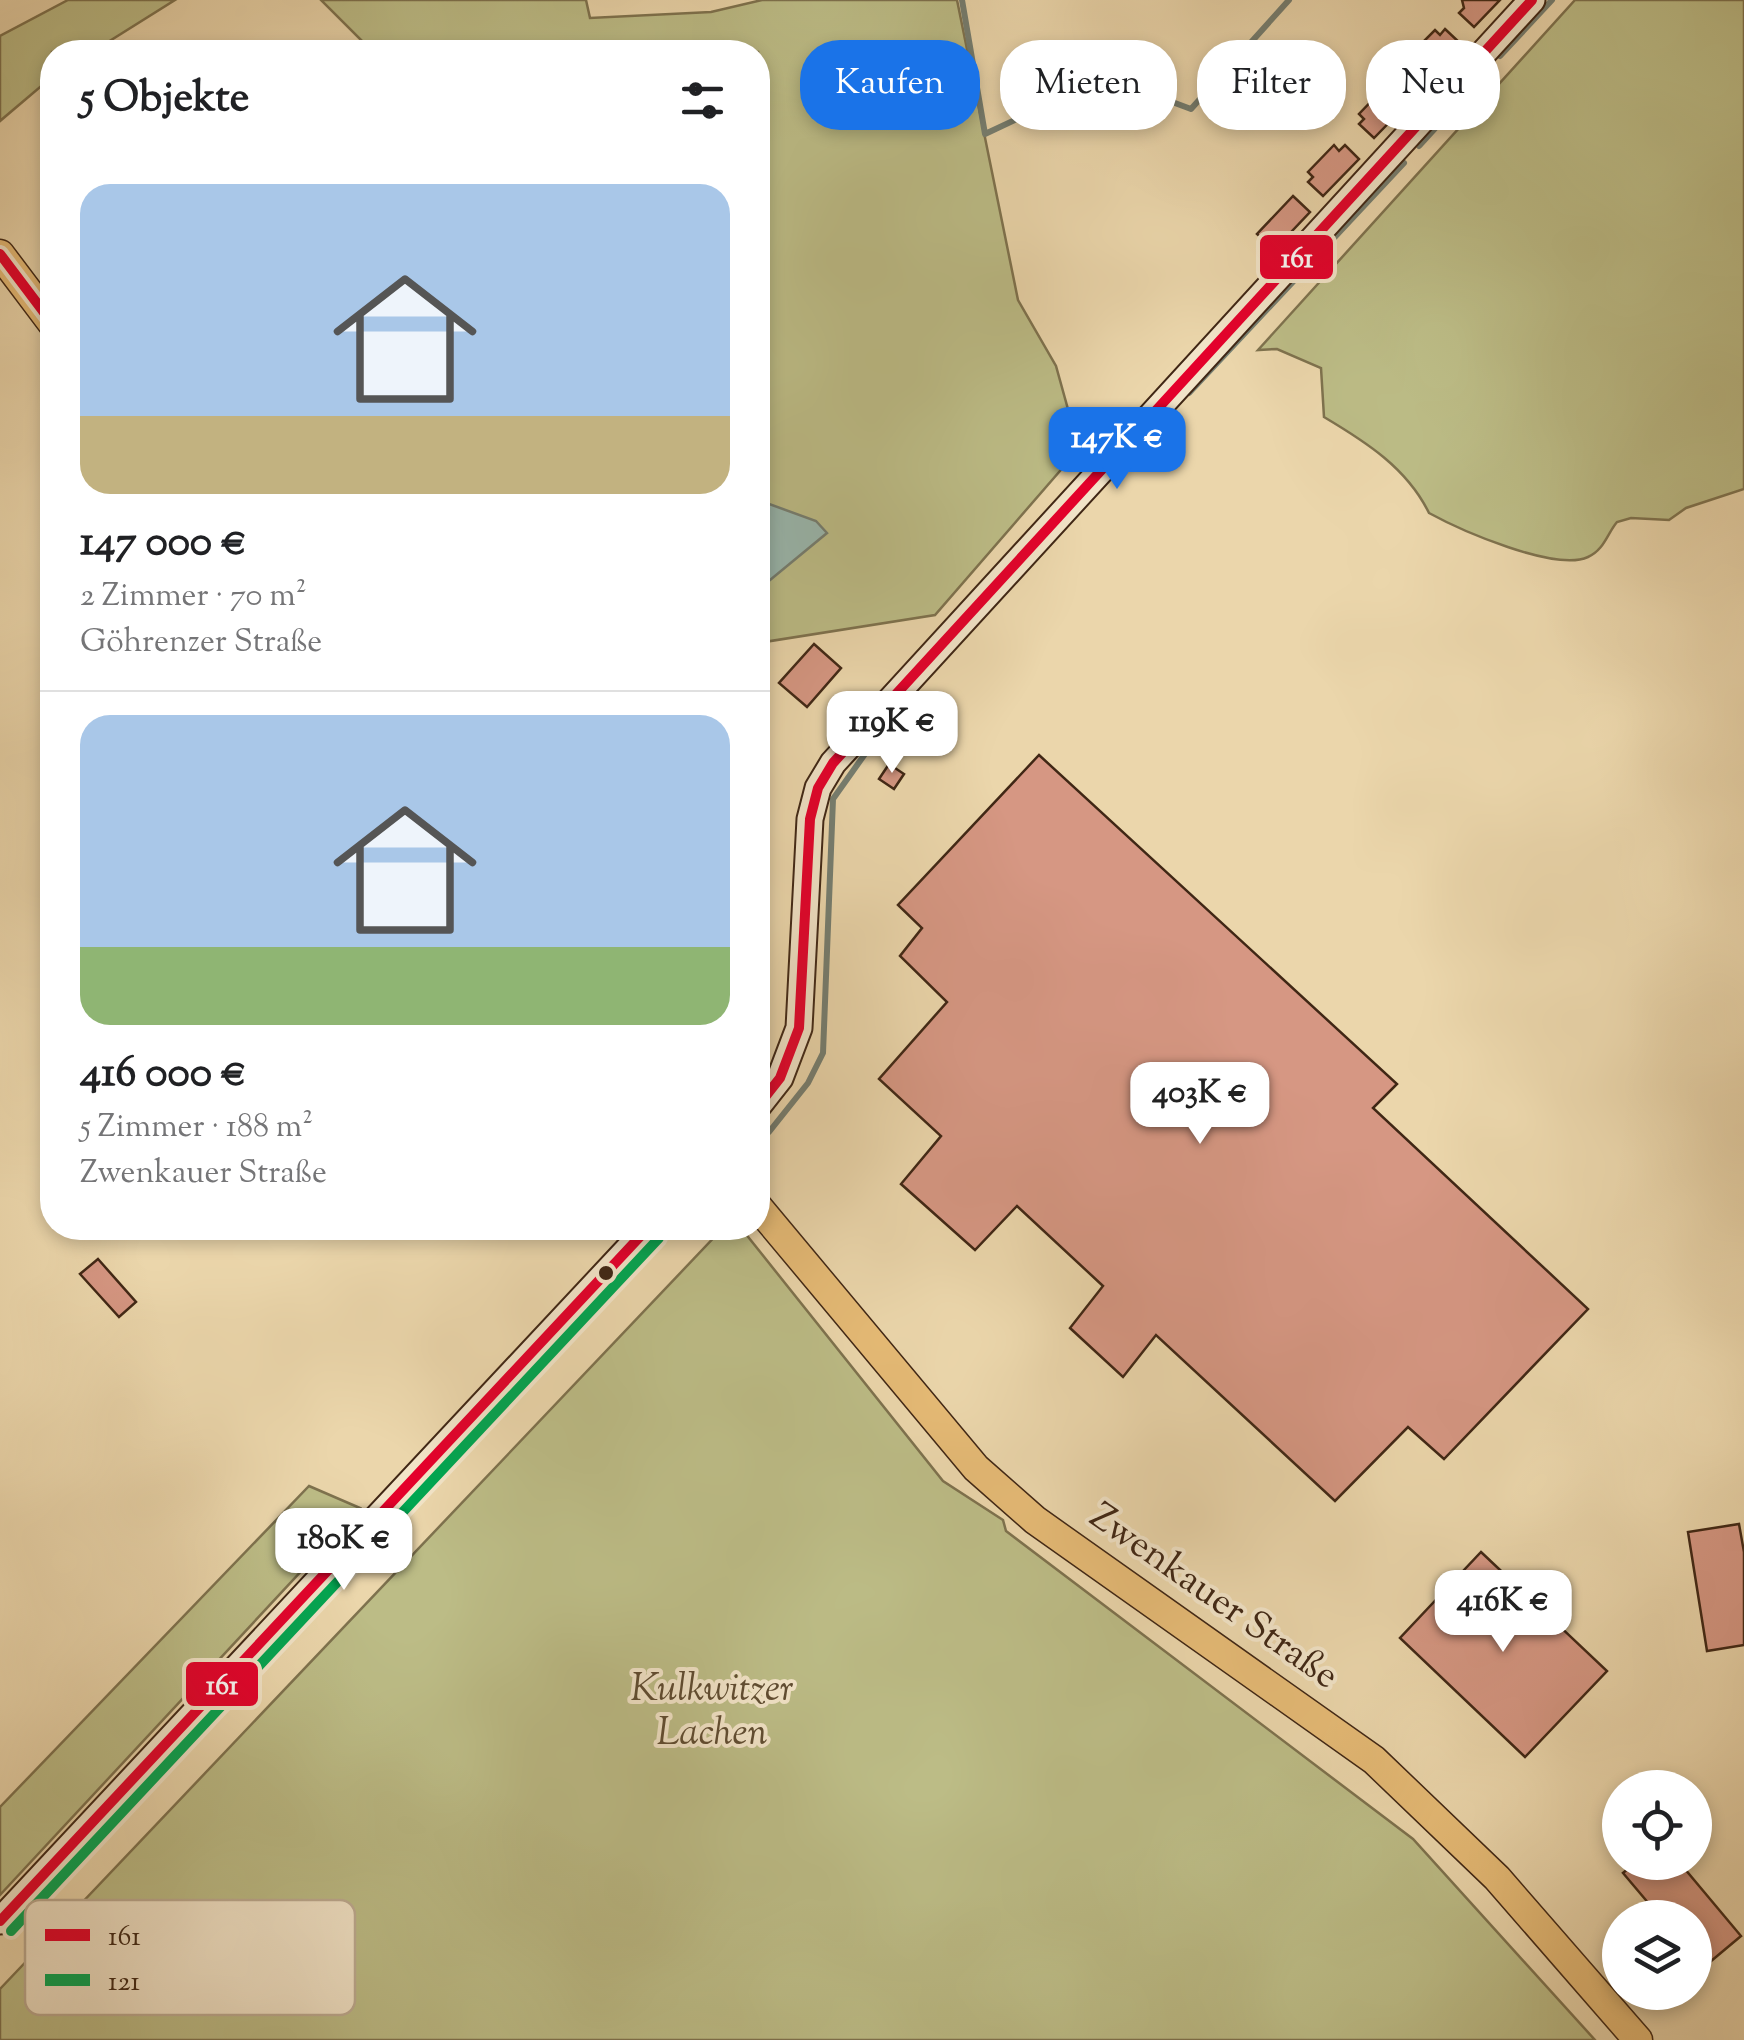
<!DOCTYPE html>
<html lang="de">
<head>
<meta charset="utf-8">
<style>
  :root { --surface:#fff; --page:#f6f6f6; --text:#202124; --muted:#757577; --line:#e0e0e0; --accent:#1a73e8 }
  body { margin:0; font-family:"Sorts Mill Goudy",serif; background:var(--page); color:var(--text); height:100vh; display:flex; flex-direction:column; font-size:38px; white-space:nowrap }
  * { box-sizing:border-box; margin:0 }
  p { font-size:32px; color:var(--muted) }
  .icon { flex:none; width:55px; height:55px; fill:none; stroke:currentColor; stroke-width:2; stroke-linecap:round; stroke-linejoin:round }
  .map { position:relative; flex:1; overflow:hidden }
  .panel { position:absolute; left:40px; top:40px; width:730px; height:1200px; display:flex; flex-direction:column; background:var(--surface); border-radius:40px; box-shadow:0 5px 15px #0003 }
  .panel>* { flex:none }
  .hud { position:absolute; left:800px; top:40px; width:792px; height:90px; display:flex; gap:20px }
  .tools { position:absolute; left:1602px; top:1770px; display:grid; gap:20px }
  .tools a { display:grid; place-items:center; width:110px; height:110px; border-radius:50%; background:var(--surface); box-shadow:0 5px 15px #0003; font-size:50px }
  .price { position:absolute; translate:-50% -85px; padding:0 22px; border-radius:20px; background:#fff; color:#222; font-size:32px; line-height:65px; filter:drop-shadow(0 2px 5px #0008) }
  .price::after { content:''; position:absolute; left:50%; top:60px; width:30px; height:22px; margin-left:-15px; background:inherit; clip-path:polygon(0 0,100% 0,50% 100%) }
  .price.active { background:var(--accent); color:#fff }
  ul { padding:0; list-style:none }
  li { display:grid; align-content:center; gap:20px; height:530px; padding:0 40px }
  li+li { border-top:2px solid var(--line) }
  li span { display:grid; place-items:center; height:310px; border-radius:30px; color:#555 }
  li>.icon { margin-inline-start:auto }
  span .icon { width:180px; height:180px; fill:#fffc; stroke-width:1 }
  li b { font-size:42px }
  h2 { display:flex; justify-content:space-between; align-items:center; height:120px; padding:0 40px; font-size:42px }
  .chip { padding:0 35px; border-radius:40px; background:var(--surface); box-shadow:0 5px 15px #0003; font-size:35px; line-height:90px }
  .chip.active { background:var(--accent); color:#fff }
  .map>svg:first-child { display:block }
  .green { fill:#bcbc86; stroke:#7e724e; stroke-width:2.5 }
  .water { fill:#99b8af; stroke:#757e71; stroke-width:2.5 }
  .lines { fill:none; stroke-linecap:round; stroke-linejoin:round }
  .stream { stroke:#757e71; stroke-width:6 }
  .building { fill:#d69783; stroke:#402715; stroke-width:2.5 }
  .secondary-casing { stroke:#402715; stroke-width:29 }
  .primary-casing { stroke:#402715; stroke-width:31 }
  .secondary { stroke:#f2e4c8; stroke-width:25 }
  .primary { stroke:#e6bb76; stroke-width:28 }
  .bus-1-casing { stroke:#f2e4c8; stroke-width:18 }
  .bus-2-casing { stroke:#f2e4c8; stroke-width:18 }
  .bus-1 { stroke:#e4002b; stroke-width:10 }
  .bus-2 { stroke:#00a651; stroke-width:10 }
  .bus-dot { fill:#402715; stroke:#f2e4c8; stroke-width:4 }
  .labels { text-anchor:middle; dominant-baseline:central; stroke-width:8; stroke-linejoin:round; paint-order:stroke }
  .street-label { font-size:38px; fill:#402715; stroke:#f2e4c8 }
  .park-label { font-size:38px; font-style:italic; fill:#5f4c31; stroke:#f2e4c8 }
  .key { fill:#f2e4c8; stroke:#bdab92; stroke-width:2.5 }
  .key-label { font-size:28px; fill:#402715 }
  .line-badge { stroke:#f2e4c8; stroke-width:4 }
  .badge-label { font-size:28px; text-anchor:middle; font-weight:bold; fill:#fff }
</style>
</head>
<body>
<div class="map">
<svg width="1744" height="2040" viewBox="0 0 1744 2040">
  <rect width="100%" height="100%" fill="#ebd6ab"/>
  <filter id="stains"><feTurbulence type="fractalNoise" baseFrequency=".002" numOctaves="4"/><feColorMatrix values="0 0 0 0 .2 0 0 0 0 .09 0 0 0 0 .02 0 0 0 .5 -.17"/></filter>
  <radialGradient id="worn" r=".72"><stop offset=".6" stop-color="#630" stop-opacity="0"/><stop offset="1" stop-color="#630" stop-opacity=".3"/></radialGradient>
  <path class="green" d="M 68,0 L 175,0 L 92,52 L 52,52 L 52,77 L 0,121 L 0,36 Z
    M 321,0 L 586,0 L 590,18 L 711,12 L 762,0 L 957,0 L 1018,300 L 1056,366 L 1079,449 L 935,615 L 758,643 L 758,52 L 373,52 Z
    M 1575,0 L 1744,0 L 1744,489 L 1686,508 L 1669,520 L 1631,518 L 1617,522 C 1607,534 1604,550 1588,557 C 1555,572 1460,530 1429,513 C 1407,468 1366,442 1324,417 L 1321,368 L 1277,349 L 1258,350 Z
    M 723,1228 L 741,1228 L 943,1481 L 1003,1520 L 1006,1531 L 1413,1839 L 1595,2040 L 0,2040 L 0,1989 Z
    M 309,1486 L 360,1508 L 0,1895 L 0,1807 Z"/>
  <path class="water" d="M 758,500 L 816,521 L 827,533 L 758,590 Z"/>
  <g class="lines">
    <path class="stream" d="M 962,0 L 985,134 L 1070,94
      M 1500,56 L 1552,0
      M 1081,89 L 1108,78 L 1191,109 L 1289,0
      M 1419,146 L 1440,123
      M 1189,393 L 1404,163
      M 769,1132 L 808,1083 L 823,1053 L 833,799 L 887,723"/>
  </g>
  <path class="building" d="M 1462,0 L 1500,0 L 1474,27 L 1459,13 L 1464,8 Z
    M 1445,29 L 1460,43 L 1424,80 L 1409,66 L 1414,61 L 1409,56 L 1435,30 L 1440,35 Z
    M 1385,87 L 1390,92 L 1395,87 L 1410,101 L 1374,138 L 1359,124 L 1364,119 L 1359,114 Z
    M 1334,145 L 1339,151 L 1345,145 L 1359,159 L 1323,196 L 1308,182 L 1313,177 L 1308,172 Z
    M 1293,196 L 1310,212 L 1274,250 L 1257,234 Z
    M 814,644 L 841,668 L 807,707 L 779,683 Z
    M 1039,755 L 1397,1084 L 1373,1108 L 1588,1309 L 1444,1459 L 1408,1427 L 1335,1501 L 1156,1335 L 1123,1377 L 1070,1328 L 1103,1286 L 1017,1206 L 975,1250 L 901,1184 L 941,1136 L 879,1079 L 947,1002 L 900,956 L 922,928 L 898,905 Z
    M 889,764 L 904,774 L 894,789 L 879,779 Z
    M 98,1259 L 136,1302 L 119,1317 L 80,1274 Z
    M 1739,1524 L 1744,1552 L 1744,1645 L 1707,1651 L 1688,1532 Z
    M 1481,1552 L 1607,1671 L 1525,1757 L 1400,1638 Z
    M 1636,1862 L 1679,1862 L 1741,1936 L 1704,1967 L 1695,1957 L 1695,1918 L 1661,1918 L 1623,1873 Z"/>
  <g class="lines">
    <defs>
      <path id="secondary" d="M 758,1106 L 780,1078 L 799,1028 L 810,819 L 818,788 L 833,763 L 1532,0
        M 0,1921 L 648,1228"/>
      <path id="primary" d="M 0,254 L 52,323
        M 758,1207 L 976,1468 L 1035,1520 L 1374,1760 L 1497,1878 L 1638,2040"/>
    </defs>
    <use href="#secondary" class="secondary-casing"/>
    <use href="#primary" class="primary-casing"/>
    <use href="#secondary" class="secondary"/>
    <use href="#primary" class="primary"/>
    <defs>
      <path id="bus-1" d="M 0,254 L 52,323
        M 758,1106 L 780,1078 L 799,1028 L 810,819 L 818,788 L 833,763 L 1532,0
        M 0,1921 L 648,1228"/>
      <path id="bus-2" d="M 11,1931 L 659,1238"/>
    </defs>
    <use href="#bus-1" class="bus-1-casing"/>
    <use href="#bus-2" class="bus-2-casing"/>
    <use href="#bus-1" class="bus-1"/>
    <use href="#bus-2" class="bus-2"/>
  </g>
  <circle class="bus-dot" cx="606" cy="1273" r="9"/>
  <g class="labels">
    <g class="street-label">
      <text transform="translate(1213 1598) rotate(35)">Zwenkauer Straße</text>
    </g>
    <g class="park-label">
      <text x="712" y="1691">Kulkwitzer<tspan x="712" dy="44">Lachen</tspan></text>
    </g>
  </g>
  <rect x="25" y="1900" width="330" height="115" rx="15" class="key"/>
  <rect x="45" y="1929" width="45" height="12" fill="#e4002b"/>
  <rect x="45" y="1974" width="45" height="12" fill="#00a651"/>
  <g class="key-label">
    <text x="108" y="1945">161</text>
    <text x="108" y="1990">121</text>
  </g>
  <g class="line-badge">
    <rect x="1258" y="233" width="77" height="48" rx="10" fill="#e4002b"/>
    <rect x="184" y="1660" width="76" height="48" rx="10" fill="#e4002b"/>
  </g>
  <g class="badge-label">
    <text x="1297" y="267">161</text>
    <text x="222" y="1694">161</text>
  </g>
  <rect width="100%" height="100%" filter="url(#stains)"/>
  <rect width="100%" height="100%" fill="url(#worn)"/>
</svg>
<div class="tools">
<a><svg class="icon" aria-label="locate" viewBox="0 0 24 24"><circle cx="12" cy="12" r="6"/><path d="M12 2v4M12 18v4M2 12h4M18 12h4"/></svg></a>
<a><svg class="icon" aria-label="layers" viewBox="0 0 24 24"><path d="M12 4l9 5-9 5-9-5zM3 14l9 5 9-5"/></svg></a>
</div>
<b class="price active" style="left:1117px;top:492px">147K €</b>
<b class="price" style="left:892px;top:776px">119K €</b>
<b class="price" style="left:1200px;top:1147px">403K €</b>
<b class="price" style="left:344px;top:1593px">180K €</b>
<b class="price" style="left:1503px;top:1655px">416K €</b>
<div class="hud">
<a class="chip active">Kaufen</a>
<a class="chip">Mieten</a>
<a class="chip">Filter</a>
<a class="chip">Neu</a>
</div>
<section class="panel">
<h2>5 Objekte<svg class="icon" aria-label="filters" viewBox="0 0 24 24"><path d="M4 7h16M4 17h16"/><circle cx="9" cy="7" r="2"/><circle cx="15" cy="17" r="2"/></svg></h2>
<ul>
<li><span style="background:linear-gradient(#a9c7e8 75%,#c2b280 0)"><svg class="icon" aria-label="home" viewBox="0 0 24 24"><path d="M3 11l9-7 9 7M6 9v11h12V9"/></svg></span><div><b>147 000 €</b><p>2 Zimmer · 70 m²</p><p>Göhrenzer Straße</p></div></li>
<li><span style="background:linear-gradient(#a9c7e8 75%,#8fb573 0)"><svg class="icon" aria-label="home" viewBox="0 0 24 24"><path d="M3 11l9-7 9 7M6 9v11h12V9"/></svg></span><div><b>416 000 €</b><p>5 Zimmer · 188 m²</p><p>Zwenkauer Straße</p></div></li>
</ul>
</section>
</div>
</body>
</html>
